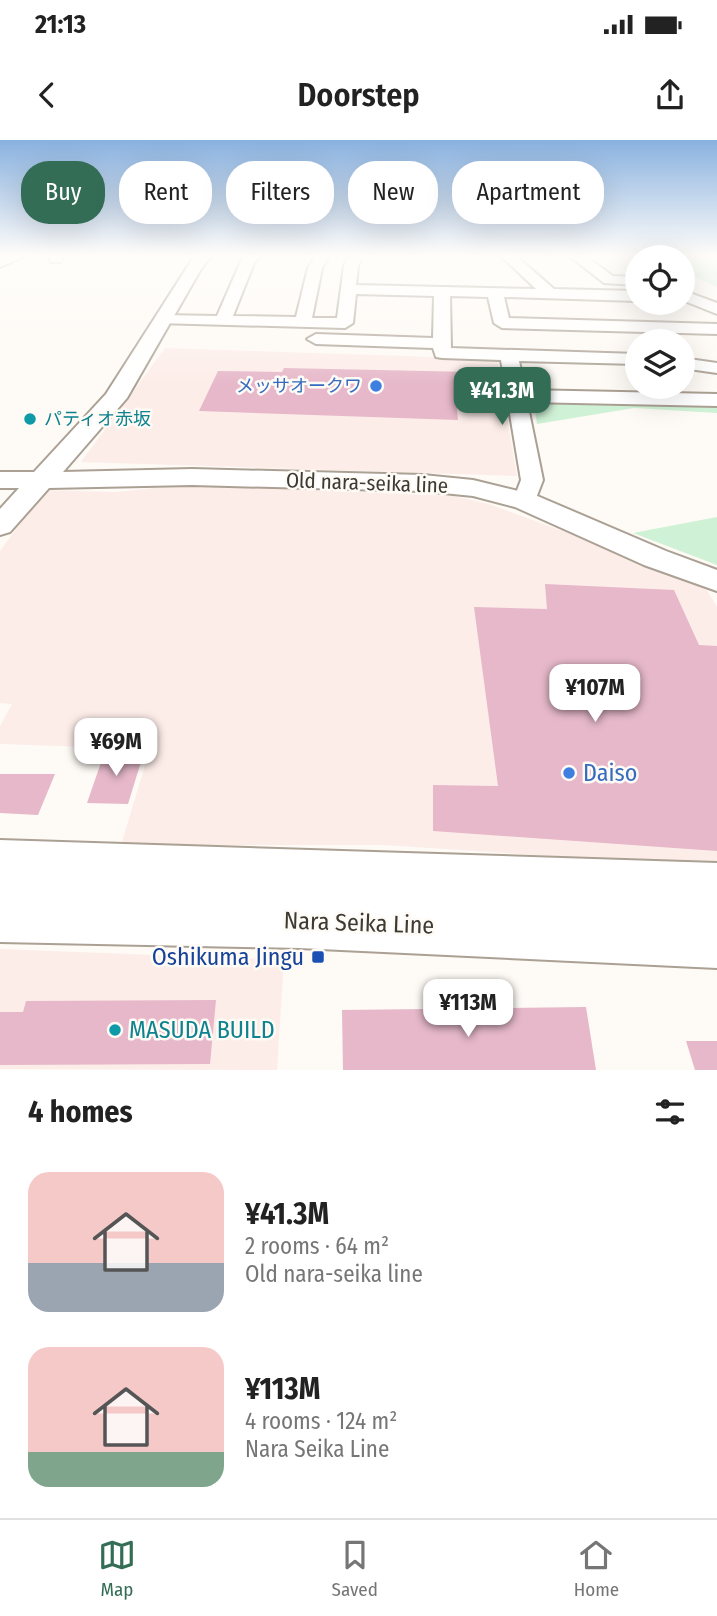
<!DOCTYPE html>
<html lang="en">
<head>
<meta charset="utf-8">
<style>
  :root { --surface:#fff; --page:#f2f2f2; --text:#222; --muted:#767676; --line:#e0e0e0; --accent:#346d55 }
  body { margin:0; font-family:"Fira Sans Condensed","Noto Sans JP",sans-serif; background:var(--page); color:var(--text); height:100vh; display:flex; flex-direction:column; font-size:26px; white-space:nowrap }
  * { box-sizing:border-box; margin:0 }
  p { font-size:23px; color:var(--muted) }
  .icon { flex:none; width:38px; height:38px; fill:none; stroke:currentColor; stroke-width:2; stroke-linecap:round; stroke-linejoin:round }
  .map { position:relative; height:930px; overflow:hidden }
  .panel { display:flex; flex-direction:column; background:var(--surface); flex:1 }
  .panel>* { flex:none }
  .top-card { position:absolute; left:21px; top:21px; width:676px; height:63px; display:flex; gap:14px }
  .tools { position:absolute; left:625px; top:105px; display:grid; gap:14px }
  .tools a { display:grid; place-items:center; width:70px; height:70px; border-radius:50%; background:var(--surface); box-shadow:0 7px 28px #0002; font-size:35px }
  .price { position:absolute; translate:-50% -60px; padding:0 16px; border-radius:14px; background:#fff; color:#222; font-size:23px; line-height:46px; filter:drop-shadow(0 2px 4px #0008) }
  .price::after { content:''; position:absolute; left:50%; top:42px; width:21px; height:16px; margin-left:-10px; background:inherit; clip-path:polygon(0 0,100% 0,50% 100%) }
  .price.selected { background:var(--accent); color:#fff }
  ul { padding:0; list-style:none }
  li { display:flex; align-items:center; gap:21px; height:175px; padding:0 28px }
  li span { display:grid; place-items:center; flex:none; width:196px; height:140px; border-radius:21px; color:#555 }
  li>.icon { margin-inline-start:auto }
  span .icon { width:84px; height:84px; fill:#fffc; stroke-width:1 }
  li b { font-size:30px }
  h2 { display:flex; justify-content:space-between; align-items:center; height:84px; padding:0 28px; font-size:30px }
  .tag { padding:0 24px; border-radius:28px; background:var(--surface); box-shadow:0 7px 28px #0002; font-size:24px; line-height:63px }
  .tag.selected { background:var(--accent); color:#fff }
  .status { display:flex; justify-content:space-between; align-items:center; height:49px; padding:0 35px; background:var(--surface); direction:ltr }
  .status svg { height:19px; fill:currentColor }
  header { display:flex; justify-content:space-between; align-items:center; height:91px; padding:0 28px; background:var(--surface); font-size:32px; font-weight:600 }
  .menu { display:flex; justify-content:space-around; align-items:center; height:98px; border-top:2px solid var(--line); background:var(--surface); font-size:19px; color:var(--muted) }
  .menu a { display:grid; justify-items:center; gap:4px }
  .menu .selected { color:var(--accent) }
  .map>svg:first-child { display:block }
  .commercial { fill:#fdede9 }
  .green { fill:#cff2d6 }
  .building { fill:#e6b8c9 }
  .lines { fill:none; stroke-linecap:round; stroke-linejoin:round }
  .minor-casing { stroke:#aba094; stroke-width:4 }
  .tertiary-casing { stroke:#aba094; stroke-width:4 }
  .primary-casing { stroke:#aba094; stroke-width:4 }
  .minor { fill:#fff; fill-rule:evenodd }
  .tertiary { fill:#fff; fill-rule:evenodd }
  .primary { fill:#fff; fill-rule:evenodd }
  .shop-dot { fill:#3f7fe0; stroke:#fefaf5; stroke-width:2.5 }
  .culture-dot { fill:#0f9aa8; stroke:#fefaf5; stroke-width:2.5 }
  .transit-dot { fill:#1a4fb4; stroke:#fefaf5; stroke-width:2.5 }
  .labels { text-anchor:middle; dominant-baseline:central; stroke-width:5; stroke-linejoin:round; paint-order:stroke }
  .far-shop-label { font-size:18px; fill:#366cbe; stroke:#fefaf5; text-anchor:end }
  .far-culture-label { font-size:18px; fill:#0d838f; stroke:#fefaf5; text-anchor:start }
  .street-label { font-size:21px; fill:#3d3933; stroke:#fefaf5 }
  .near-shop-label { font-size:24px; fill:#366cbe; stroke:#fefaf5; text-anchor:start }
  .near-street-label { font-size:24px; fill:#3d3933; stroke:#fefaf5 }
  .near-transit-label { font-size:24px; fill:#164399; stroke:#fefaf5; text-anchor:end }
  .near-culture-label { font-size:24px; fill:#0d838f; stroke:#fefaf5; text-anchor:start }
</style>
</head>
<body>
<div class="status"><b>21:13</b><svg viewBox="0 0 49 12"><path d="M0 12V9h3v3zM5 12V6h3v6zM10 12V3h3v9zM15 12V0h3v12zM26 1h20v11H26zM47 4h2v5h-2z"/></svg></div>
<header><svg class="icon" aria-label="back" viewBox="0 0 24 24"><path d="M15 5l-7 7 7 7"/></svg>Doorstep<svg class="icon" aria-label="share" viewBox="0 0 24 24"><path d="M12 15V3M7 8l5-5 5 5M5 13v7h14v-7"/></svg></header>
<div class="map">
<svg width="717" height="930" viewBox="0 0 717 930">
  <rect width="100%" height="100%" fill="#fefaf5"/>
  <path class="commercial" d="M 165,208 L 497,219 L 517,336 L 81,322 Z
    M 186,345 L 454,356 L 489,364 L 702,442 L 717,467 L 717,727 L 384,705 L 121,705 L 150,609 L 0,604 L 0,586 L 12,564 L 0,563 L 0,411 L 44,350 L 115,352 Z
    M 0,809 L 284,820 L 277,930 L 0,929 Z"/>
  <path class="green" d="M 652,115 L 717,115 L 717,147 L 683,132 L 682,117 Z
    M 633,261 L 717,263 L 717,273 L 634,268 L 537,284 L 534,263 Z
    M 717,377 L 717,425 L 633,393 Z"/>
  <path class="building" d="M 284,228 L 471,232 L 475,260 L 456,259 L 458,280 L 199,271 L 218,231 L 282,232 Z
    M 545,444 L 674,450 L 699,505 L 717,506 L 717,711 L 433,691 L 433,645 L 498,646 L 474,467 L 547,469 Z
    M 105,611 L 144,612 L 128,664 L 87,663 Z
    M 0,634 L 55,634 L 38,675 L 0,673 Z
    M 216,860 L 210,924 L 0,925 L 0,872 L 23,872 L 26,861 Z
    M 586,867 L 596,930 L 343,930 L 342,870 Z
    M 686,901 L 717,901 L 717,930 L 695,930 Z"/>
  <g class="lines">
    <defs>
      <path id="minor" d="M 8,115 L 28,115 L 0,127 L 0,118 Z
        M 49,115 L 63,115 L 61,122 L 51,122 Z
        M 246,115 L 262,115 L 254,123 L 233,176 L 296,177 L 308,128 L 316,115 L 330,115 L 322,128 L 312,178 L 337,178 L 344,126 L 349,115 L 363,115 L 358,126 L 356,145 L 536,149 L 500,115 L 515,115 L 554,149 L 637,151 L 637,161 L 504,157 L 509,178 L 717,184 L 717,194 L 502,188 L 494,183 L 488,157 L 450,156 L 451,208 L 637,214 L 637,224 L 519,221 L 525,250 L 717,254 L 717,266 L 527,262 L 543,340 L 533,366 L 517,366 L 513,361 L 521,340 L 501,220 L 442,218 L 436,217 L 433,208 L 316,204 L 307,199 L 316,194 L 433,198 L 434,156 L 356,154 L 353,183 L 345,188 L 157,183 L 155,180 L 163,175 L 217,176 L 241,121 Z
        M 568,115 L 584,115 L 613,136 L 637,137 L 637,145 L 604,143 Z
        M 682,150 L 717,163 L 717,174 L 682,160 Z
        M 682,218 L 717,223 L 717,233 L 682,228 Z"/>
      <path id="tertiary" d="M 195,115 L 212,115 L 201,129 L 127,258 L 63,332 L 192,329 L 423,335 L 473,340 L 535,355 L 666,411 L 717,430 L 717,451 L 644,425 L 515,367 L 473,356 L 423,351 L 192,345 L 49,348 L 10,392 L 0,395 L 0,369 L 19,348 L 0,348 L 0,332 L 34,332 L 106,254 Z"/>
      <path id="primary" d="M 0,700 L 717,723 L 717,828 L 299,808 L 0,802 Z"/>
    </defs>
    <use href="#minor" class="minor-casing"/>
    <use href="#tertiary" class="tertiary-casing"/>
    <use href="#primary" class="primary-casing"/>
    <use href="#minor" class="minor"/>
    <use href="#tertiary" class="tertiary"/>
    <use href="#primary" class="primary"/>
  </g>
  <linearGradient id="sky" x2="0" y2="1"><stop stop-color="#89b1df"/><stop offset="0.47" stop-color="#fffdfa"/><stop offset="1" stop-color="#fffdfa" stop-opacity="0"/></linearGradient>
  <rect width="717" height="246" fill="url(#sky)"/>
  <g class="shop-dot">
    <circle cx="376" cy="246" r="7"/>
    <circle cx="569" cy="633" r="7"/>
  </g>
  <g class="culture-dot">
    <circle cx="30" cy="279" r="7"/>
    <circle cx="115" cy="890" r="7"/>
  </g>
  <rect class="transit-dot" x="311" y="810" width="14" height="14" rx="3.5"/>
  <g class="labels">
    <g class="far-shop-label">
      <text x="362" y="246">メッサオークワ</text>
    </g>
    <g class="far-culture-label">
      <text x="44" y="279">パティオ赤坂</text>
    </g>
    <g class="street-label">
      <text transform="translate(367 343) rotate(2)">Old nara-seika line</text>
    </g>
    <g class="near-shop-label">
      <text x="583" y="633">Daiso</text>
    </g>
    <g class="near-street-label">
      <text transform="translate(359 783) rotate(2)">Nara Seika Line</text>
    </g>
    <g class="near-transit-label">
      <text x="304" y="817">Oshikuma Jingu</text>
    </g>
    <g class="near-culture-label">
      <text x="129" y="890">MASUDA BUILD</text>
    </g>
  </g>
</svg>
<div class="tools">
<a><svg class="icon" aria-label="locate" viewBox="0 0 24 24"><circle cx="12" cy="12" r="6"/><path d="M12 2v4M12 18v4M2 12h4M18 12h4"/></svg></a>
<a><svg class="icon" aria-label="layers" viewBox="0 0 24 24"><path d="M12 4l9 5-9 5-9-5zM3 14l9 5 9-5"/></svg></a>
</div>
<b class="price selected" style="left:502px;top:287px">¥41.3M</b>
<b class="price" style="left:595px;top:584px">¥107M</b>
<b class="price" style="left:116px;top:638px">¥69M</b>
<b class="price" style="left:468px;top:899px">¥113M</b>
<div class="top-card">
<a class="tag selected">Buy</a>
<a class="tag">Rent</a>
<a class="tag">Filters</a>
<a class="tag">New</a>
<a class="tag">Apartment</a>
</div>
</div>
<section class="panel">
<h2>4 homes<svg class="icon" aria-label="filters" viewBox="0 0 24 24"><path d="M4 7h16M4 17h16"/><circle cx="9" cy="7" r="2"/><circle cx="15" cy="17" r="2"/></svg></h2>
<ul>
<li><span style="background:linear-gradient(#f6c9c9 65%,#9aa5b1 0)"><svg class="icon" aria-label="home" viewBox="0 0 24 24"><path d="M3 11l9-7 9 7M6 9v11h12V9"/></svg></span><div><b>¥41.3M</b><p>2 rooms · 64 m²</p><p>Old nara-seika line</p></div></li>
<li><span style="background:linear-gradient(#f6c9c9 75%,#7fa58c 0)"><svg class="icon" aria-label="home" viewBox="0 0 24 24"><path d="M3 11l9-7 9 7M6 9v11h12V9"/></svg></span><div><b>¥113M</b><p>4 rooms · 124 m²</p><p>Nara Seika Line</p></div></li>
</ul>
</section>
<nav class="menu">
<a class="selected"><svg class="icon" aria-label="map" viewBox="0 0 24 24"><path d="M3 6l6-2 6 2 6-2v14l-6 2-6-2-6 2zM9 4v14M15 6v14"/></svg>Map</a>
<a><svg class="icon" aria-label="saved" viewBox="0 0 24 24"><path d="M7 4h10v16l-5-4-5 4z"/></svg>Saved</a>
<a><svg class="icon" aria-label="home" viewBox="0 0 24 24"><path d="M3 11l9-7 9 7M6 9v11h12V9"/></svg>Home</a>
</nav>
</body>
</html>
